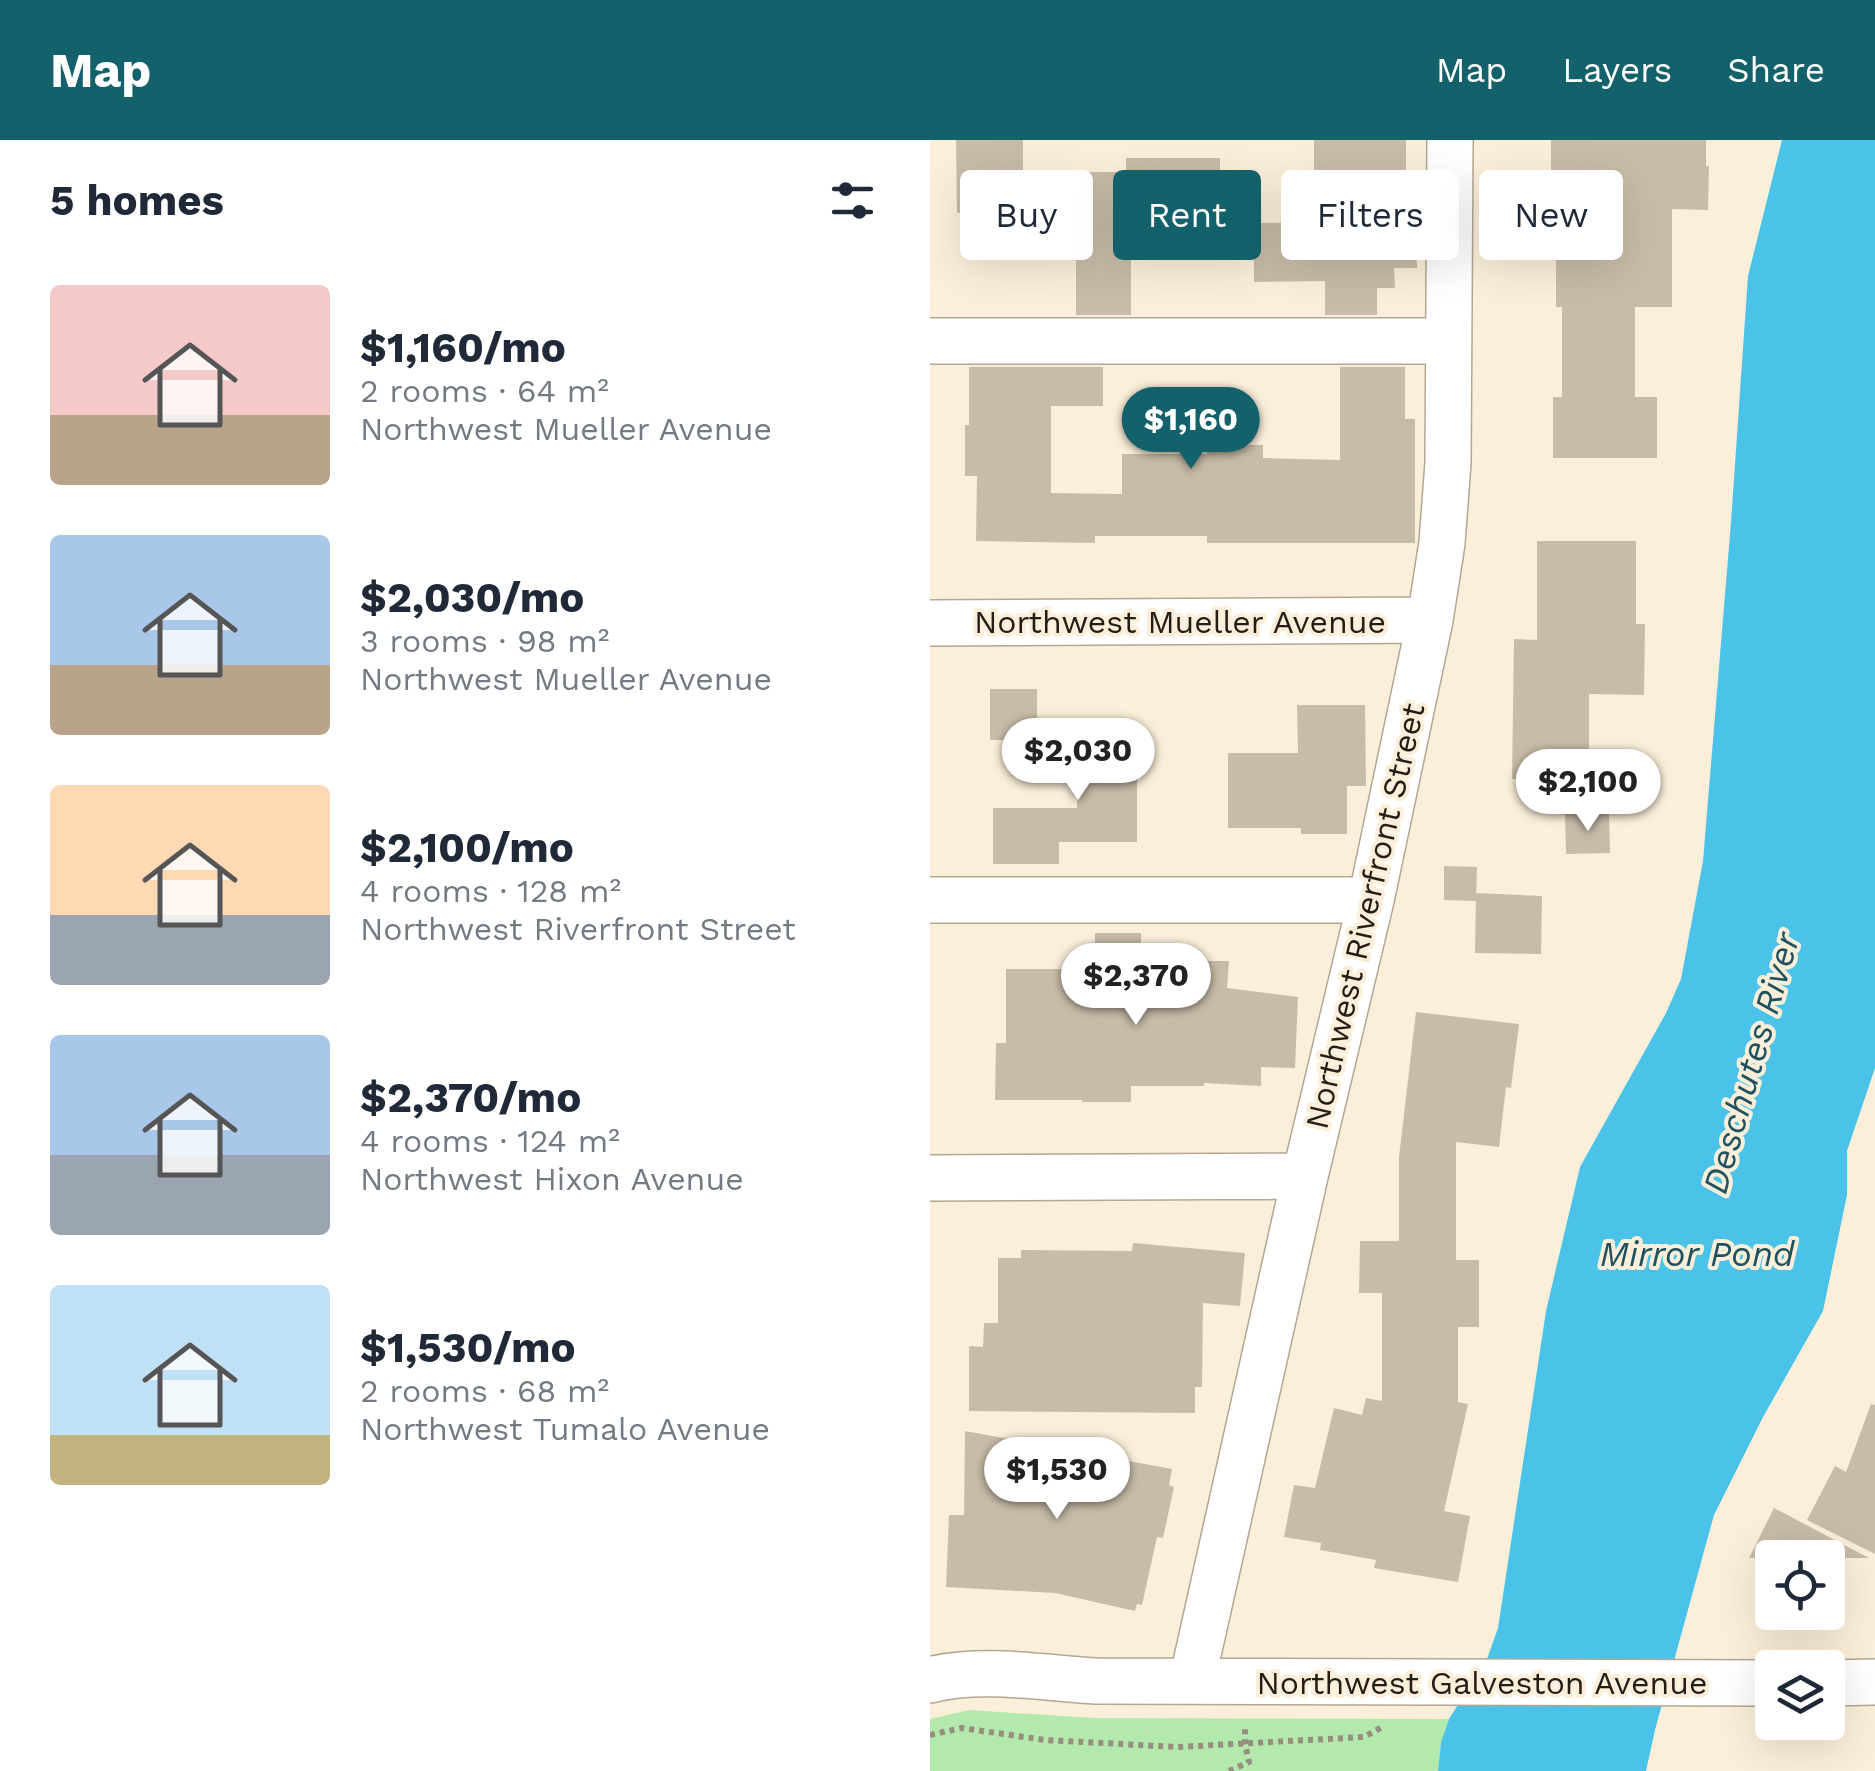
<!DOCTYPE html>
<html lang="en">
<head>
<meta charset="utf-8">
<style>
  :root { --surface:#fff; --page:#f2f2f3; --text:#1f2937; --muted:#747a83; --accent:#13616b }
  body { margin:0; font-family:"Work Sans",sans-serif; background:var(--page); color:var(--text); height:100vh; display:flex; flex-direction:column; font-size:38px; white-space:nowrap }
  * { box-sizing:border-box; margin:0 }
  p { font-size:32px; color:var(--muted) }
  .icon { flex:none; width:55px; height:55px; fill:none; stroke:currentColor; stroke-width:2; stroke-linecap:round; stroke-linejoin:round }
  .map { position:relative; flex:1; overflow:hidden }
  .panel { display:flex; flex-direction:column; background:var(--surface); width:930px }
  .panel>* { flex:none }
  .hud { position:absolute; left:30px; top:30px; width:765px; height:90px; display:flex; gap:20px }
  .buttons { position:absolute; left:825px; top:1400px; display:grid; gap:20px }
  .buttons a { display:grid; place-items:center; width:90px; height:90px; border-radius:10px; background:var(--surface); box-shadow:0 10px 40px #0002; font-size:50px }
  .price { position:absolute; translate:-50% -85px; padding:0 22px; border-radius:35px; background:#fff; color:#222; font-size:32px; line-height:65px; filter:drop-shadow(0 2px 5px #0008) }
  .price::after { content:''; position:absolute; left:50%; top:60px; width:30px; height:22px; margin-left:-15px; background:inherit; clip-path:polygon(0 0,100% 0,50% 100%) }
  .price.current { background:var(--accent); color:#fff }
  ul { padding:0; list-style:none }
  li { display:flex; align-items:center; gap:30px; height:250px; padding:0 50px }
  li span { display:grid; place-items:center; flex:none; width:280px; height:200px; border-radius:10px; color:#555 }
  li>.icon { margin-inline-start:auto }
  span .icon { width:120px; height:120px; fill:#fffc; stroke-width:1 }
  li b { font-size:42px }
  h2 { display:flex; justify-content:space-between; align-items:center; height:120px; padding:0 50px; font-size:42px }
  .chip { padding:0 35px; border-radius:10px; background:var(--surface); box-shadow:0 10px 40px #0002; font-size:35px; line-height:90px }
  .chip.current { background:var(--accent); color:#fff }
  header { display:flex; align-items:center; gap:60px; box-sizing:border-box; height:140px; padding:0 50px; background:var(--accent); color:#fff }
  header strong { font-size:48px }
  nav { display:flex; gap:55px; margin-inline-start:auto; font-size:35px }
  main { display:flex; flex:1; min-height:0 }
  .map>svg:first-child { display:block }
  .green { fill:#b3e9ad }
  .water { fill:#4bc3e9 }
  .building { fill:#c8bca8 }
  .lines { fill:none; stroke-linecap:round; stroke-linejoin:round }
  .minor-casing { stroke:#b2a793; stroke-width:48 }
  .path { stroke:#978e7f; stroke-width:6; stroke-dasharray:5 5; stroke-linecap:butt }
  .minor { stroke:#fff; stroke-width:45 }
  .labels { text-anchor:middle; dominant-baseline:central; stroke-width:8; stroke-linejoin:round; paint-order:stroke }
  .street-label { font-size:32px; fill:#221e16; stroke:#fcefda }
  .water-label { font-size:35px; font-style:italic; fill:#1f5161; stroke:#fcefda }
</style>
</head>
<body>
<header>
<strong>Map</strong>
<nav><a>Map</a><a>Layers</a><a>Share</a></nav>
</header>
<main>
<section class="panel">
<h2>5 homes<svg class="icon" aria-label="filters" viewBox="0 0 24 24"><path d="M4 7h16M4 17h16"/><circle cx="9" cy="7" r="2"/><circle cx="15" cy="17" r="2"/></svg></h2>
<ul>
<li><span style="background:linear-gradient(#f6c9c9 65%,#b9a48a 0)"><svg class="icon" aria-label="home" viewBox="0 0 24 24"><path d="M3 11l9-7 9 7M6 9v11h12V9"/></svg></span><div><b>$1,160/mo</b><p>2 rooms · 64 m²</p><p>Northwest Mueller Avenue</p></div></li>
<li><span style="background:linear-gradient(#a9c7e8 65%,#b9a48a 0)"><svg class="icon" aria-label="home" viewBox="0 0 24 24"><path d="M3 11l9-7 9 7M6 9v11h12V9"/></svg></span><div><b>$2,030/mo</b><p>3 rooms · 98 m²</p><p>Northwest Mueller Avenue</p></div></li>
<li><span style="background:linear-gradient(#ffd9b3 65%,#9aa5b1 0)"><svg class="icon" aria-label="home" viewBox="0 0 24 24"><path d="M3 11l9-7 9 7M6 9v11h12V9"/></svg></span><div><b>$2,100/mo</b><p>4 rooms · 128 m²</p><p>Northwest Riverfront Street</p></div></li>
<li><span style="background:linear-gradient(#a9c7e8 60%,#9aa5b1 0)"><svg class="icon" aria-label="home" viewBox="0 0 24 24"><path d="M3 11l9-7 9 7M6 9v11h12V9"/></svg></span><div><b>$2,370/mo</b><p>4 rooms · 124 m²</p><p>Northwest Hixon Avenue</p></div></li>
<li><span style="background:linear-gradient(#bfe0f5 75%,#c2b280 0)"><svg class="icon" aria-label="home" viewBox="0 0 24 24"><path d="M3 11l9-7 9 7M6 9v11h12V9"/></svg></span><div><b>$1,530/mo</b><p>2 rooms · 68 m²</p><p>Northwest Tumalo Avenue</p></div></li>
</ul>
</section>
<div class="map">
<svg width="945" height="1631" viewBox="0 0 945 1631">
  <rect width="100%" height="100%" fill="#fcefda"/>
  <path class="green" d="M 39,1570 L 164,1578 L 519,1579 L 511,1602 L 508,1631 L 0,1631 L 0,1579 Z"/>
  <path class="water" d="M 852,0 L 945,0 L 945,928 L 917,1011 L 917,1055 L 893,1171 L 833,1277 L 784,1375 L 725,1590 L 716,1631 L 508,1631 L 511,1602 L 519,1579 L 529,1563 L 545,1553 L 568,1488 L 616,1171 L 650,1027 L 736,873 L 751,839 L 773,721 L 801,382 L 818,136 Z"/>
  <path class="building" d="M 26,0 L 93,0 L 93,32 L 196,32 L 196,18 L 290,18 L 290,62 L 259,62 L 259,117 L 201,117 L 201,175 L 146,175 L 146,83 L 129,83 L 129,72 L 27,73 Z
    M 384,0 L 476,0 L 476,76 L 486,76 L 487,128 L 464,128 L 465,148 L 447,148 L 447,175 L 395,175 L 395,141 L 324,142 L 323,83 L 373,83 L 372,46 L 384,46 Z
    M 621,0 L 776,0 L 776,26 L 779,26 L 778,70 L 742,69 L 742,167 L 705,167 L 705,257 L 727,257 L 727,318 L 623,318 L 623,257 L 632,257 L 632,167 L 626,167 L 626,94 L 621,94 Z
    M 39,227 L 173,227 L 173,266 L 121,266 L 121,353 L 192,354 L 192,314 L 277,314 L 277,305 L 333,305 L 333,318 L 410,320 L 410,227 L 475,227 L 475,279 L 485,279 L 485,403 L 277,403 L 277,396 L 165,396 L 165,403 L 46,401 L 47,336 L 35,336 L 35,285 L 39,285 Z
    M 607,401 L 706,401 L 706,484 L 715,484 L 714,555 L 659,554 L 659,639 L 582,639 L 584,499 L 607,500 Z
    M 60,549 L 107,549 L 107,600 L 60,600 Z
    M 367,565 L 435,565 L 436,646 L 417,646 L 417,694 L 371,694 L 371,688 L 298,688 L 298,613 L 368,613 Z
    M 147,586 L 207,586 L 207,702 L 129,702 L 129,724 L 63,724 L 63,668 L 147,668 Z
    M 679,673 L 680,713 L 636,714 L 635,674 Z
    M 514,726 L 547,727 L 546,761 L 514,760 Z
    M 546,753 L 612,756 L 611,814 L 545,813 Z
    M 165,793 L 211,793 L 211,821 L 299,821 L 297,848 L 368,857 L 365,928 L 331,927 L 331,946 L 274,943 L 274,946 L 201,946 L 201,962 L 152,962 L 152,960 L 65,960 L 66,903 L 76,903 L 76,829 L 165,829 Z
    M 486,872 L 589,884 L 581,948 L 576,947 L 569,1007 L 526,1002 L 526,1120 L 549,1120 L 549,1187 L 528,1187 L 528,1262 L 538,1264 L 514,1371 L 540,1376 L 528,1442 L 444,1428 L 446,1420 L 390,1410 L 391,1403 L 354,1397 L 364,1345 L 385,1348 L 404,1268 L 432,1275 L 436,1258 L 452,1261 L 452,1153 L 429,1153 L 430,1101 L 469,1101 L 469,1017 Z
    M 203,1103 L 315,1113 L 310,1166 L 273,1163 L 272,1247 L 265,1247 L 265,1273 L 39,1271 L 39,1206 L 53,1207 L 54,1183 L 68,1183 L 68,1118 L 91,1118 L 91,1110 L 202,1111 Z
    M 941,1264 L 945,1265 L 945,1414 L 877,1380 L 905,1326 L 916,1332 Z
    M 35,1291 L 242,1329 L 239,1345 L 244,1347 L 233,1398 L 227,1397 L 212,1465 L 207,1464 L 205,1471 L 125,1453 L 16,1447 L 19,1375 L 34,1375 Z
    M 844,1368 L 939,1418 L 819,1418 Z"/>
  <g class="lines">
    <defs>
      <path id="minor" d="M 0,201 L 519,201
        M 0,483 L 500,480
        M 0,760 L 441,760
        M 0,1038 L 375,1036
        M 0,1540 C 50,1527 115,1538 166,1541 L 842,1543
        M 262,1541 L 375,1036 L 441,760 L 500,480 L 512,403 L 518,323 L 520,0
        M 898,1543 L 945,1542"/>
    </defs>
    <use href="#minor" class="minor-casing"/>
    <path class="path" d="M 0,1595 L 32,1588 L 115,1600 L 248,1607 L 434,1597 L 454,1586
      M 299,1631 L 319,1622 L 315,1604 L 315,1585"/>
    <use href="#minor" class="minor"/>
  </g>
  <g class="labels">
    <g class="street-label">
      <text x="250" y="482">Northwest Mueller Avenue</text>
      <text transform="translate(435 776) rotate(-77)">Northwest Riverfront Street</text>
      <text x="552" y="1543">Northwest Galveston Avenue</text>
    </g>
    <g class="water-label">
      <text transform="translate(821 923) rotate(-74)">Deschutes River</text>
      <text x="767" y="1114">Mirror Pond</text>
    </g>
  </g>
</svg>
<div class="buttons">
<a><svg class="icon" aria-label="locate" viewBox="0 0 24 24"><circle cx="12" cy="12" r="6"/><path d="M12 2v4M12 18v4M2 12h4M18 12h4"/></svg></a>
<a><svg class="icon" aria-label="layers" viewBox="0 0 24 24"><path d="M12 4l9 5-9 5-9-5zM3 14l9 5 9-5"/></svg></a>
</div>
<b class="price current" style="left:261px;top:332px">$1,160</b>
<b class="price" style="left:148px;top:663px">$2,030</b>
<b class="price" style="left:658px;top:694px">$2,100</b>
<b class="price" style="left:206px;top:888px">$2,370</b>
<b class="price" style="left:127px;top:1382px">$1,530</b>
<div class="hud">
<a class="chip">Buy</a>
<a class="chip current">Rent</a>
<a class="chip">Filters</a>
<a class="chip">New</a>
</div>
</div>
</main>
</body>
</html>
